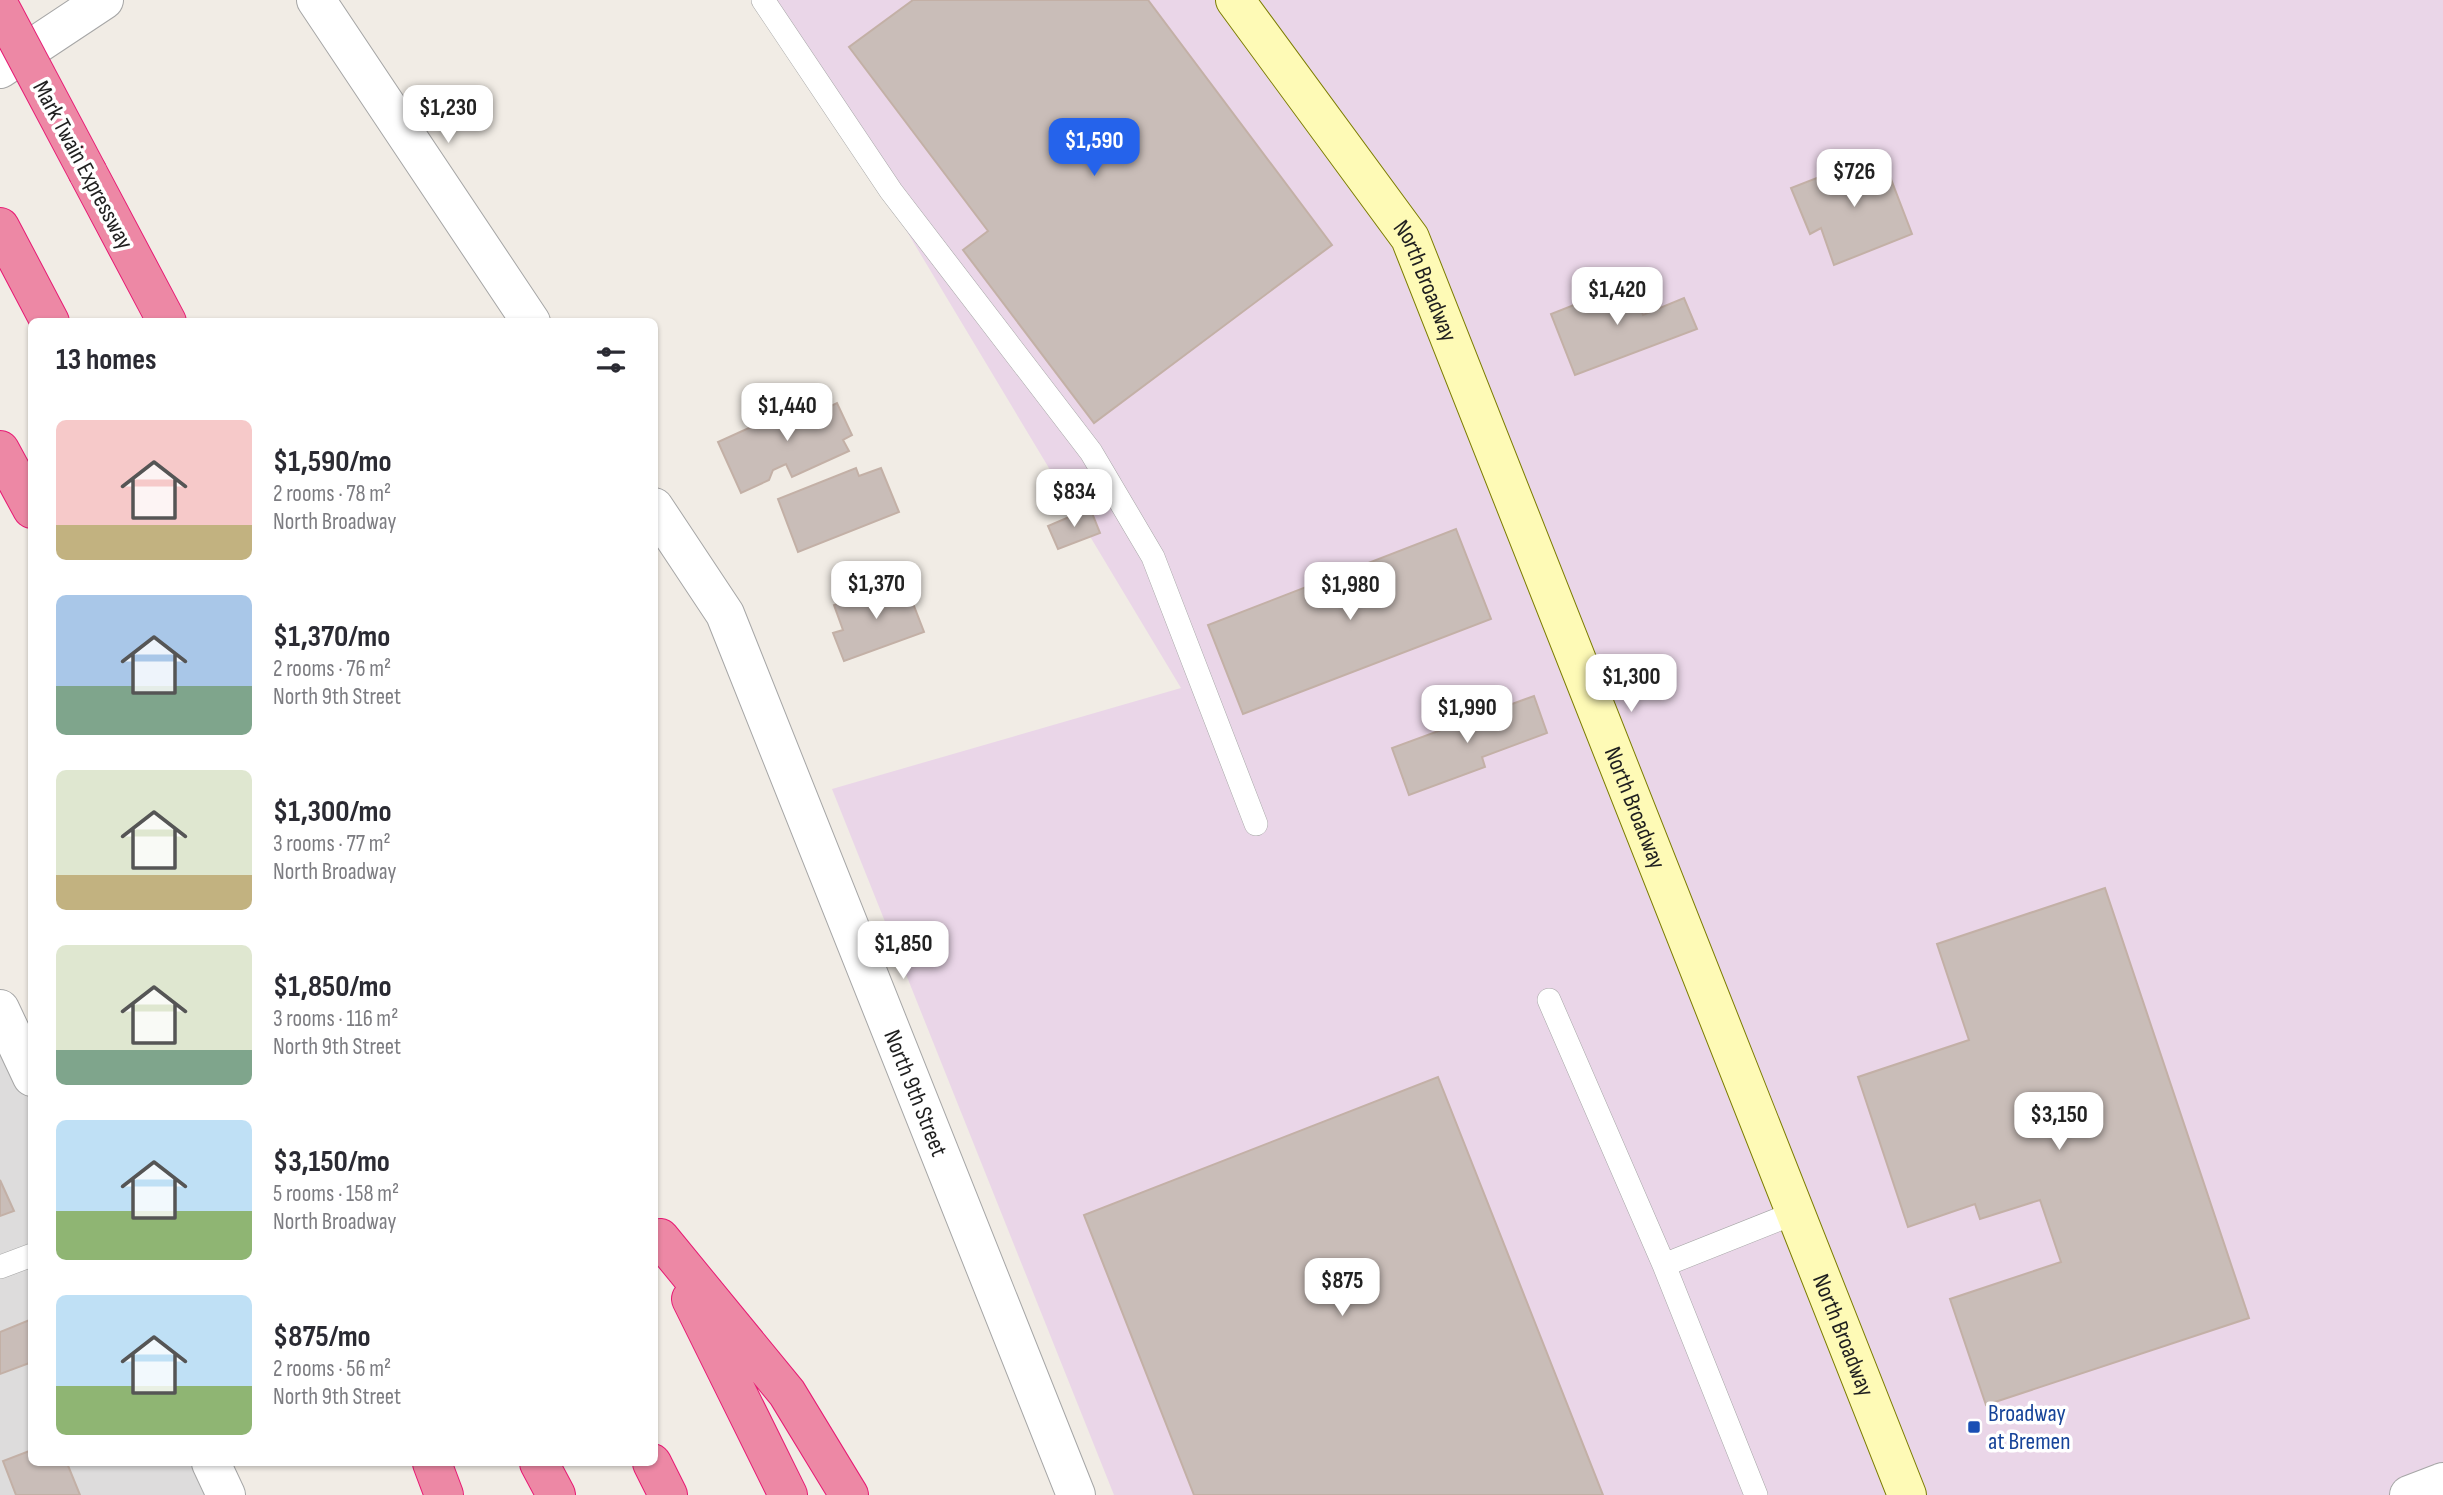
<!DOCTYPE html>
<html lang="en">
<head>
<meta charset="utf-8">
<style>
  :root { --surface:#fff; --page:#f2f2f3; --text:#2b2b33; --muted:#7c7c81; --accent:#2563eb }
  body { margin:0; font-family:"Sofia Sans Condensed",sans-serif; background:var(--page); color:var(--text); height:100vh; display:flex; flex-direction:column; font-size:26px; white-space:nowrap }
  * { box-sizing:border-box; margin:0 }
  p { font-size:23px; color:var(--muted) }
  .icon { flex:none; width:38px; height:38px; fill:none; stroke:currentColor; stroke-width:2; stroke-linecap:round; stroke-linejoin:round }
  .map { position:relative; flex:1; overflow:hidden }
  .sheet { position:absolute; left:28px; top:318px; width:630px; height:1148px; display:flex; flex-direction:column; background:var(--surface); border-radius:10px; box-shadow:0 2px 5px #0004 }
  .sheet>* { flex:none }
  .price { position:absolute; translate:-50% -60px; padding:0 16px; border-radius:14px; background:#fff; color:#222; font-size:23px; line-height:46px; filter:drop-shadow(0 2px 4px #0008) }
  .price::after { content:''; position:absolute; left:50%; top:42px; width:21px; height:16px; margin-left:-10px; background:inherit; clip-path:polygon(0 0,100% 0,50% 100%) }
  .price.active { background:var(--accent); color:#fff }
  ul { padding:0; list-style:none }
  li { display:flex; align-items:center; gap:21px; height:175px; padding:0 28px }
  li span { display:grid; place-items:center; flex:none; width:196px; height:140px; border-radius:10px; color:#555 }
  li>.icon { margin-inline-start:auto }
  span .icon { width:84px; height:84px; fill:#fffc; stroke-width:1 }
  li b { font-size:30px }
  h2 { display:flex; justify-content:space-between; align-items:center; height:84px; padding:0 28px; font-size:30px }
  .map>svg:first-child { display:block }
  .residential { fill:#dddcdc }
  .industrial { fill:#ead6e8 }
  .building { fill:#c9bdb8; stroke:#c3b0a6; stroke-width:2 }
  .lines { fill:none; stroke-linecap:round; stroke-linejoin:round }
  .lane-casing { stroke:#a6a6a6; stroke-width:24 }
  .street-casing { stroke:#a6a6a6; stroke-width:40 }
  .secondary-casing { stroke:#7b7c00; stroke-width:40 }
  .highway-casing { stroke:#e71a74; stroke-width:40 }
  .lane { stroke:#fff; stroke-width:23 }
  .street { stroke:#fff; stroke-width:38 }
  .secondary { stroke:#fefab6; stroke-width:38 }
  .highway { stroke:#ed88a5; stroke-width:38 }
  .highway-bridge-casing { stroke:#e71a74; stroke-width:40; stroke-linecap:butt }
  .highway-bridge { stroke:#ed88a5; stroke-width:38 }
  .transit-dot { fill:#1a4fb4; stroke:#fff; stroke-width:2.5 }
  .labels { text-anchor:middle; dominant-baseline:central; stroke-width:7; stroke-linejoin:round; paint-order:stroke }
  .street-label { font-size:24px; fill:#1f1f1f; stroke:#fff }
  .transit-label { font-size:24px; fill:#164399; stroke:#fff; text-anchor:start }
</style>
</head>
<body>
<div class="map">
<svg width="2443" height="1495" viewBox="0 0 2443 1495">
  <rect width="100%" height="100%" fill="#f1ece5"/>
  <path class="residential" d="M 0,1010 L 31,1077 L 32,1463 L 211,1463 L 226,1495 L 0,1495 Z"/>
  <path class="industrial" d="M 756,0 L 2443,0 L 2443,1495 L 1114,1495 L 832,789 L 1181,688 L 864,160 Z"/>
  <path class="building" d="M 913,0 L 1148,0 L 1332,245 L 1094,423 L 963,250 L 988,231 L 849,47 Z
    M 1881,153 L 1912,234 L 1834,265 L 1821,228 L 1810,234 L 1791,188 Z
    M 1632,282 L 1643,315 L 1684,298 L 1697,329 L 1575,375 L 1551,314 Z
    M 819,396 L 825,409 L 837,403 L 852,435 L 843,440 L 849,451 L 792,477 L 786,464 L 773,470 L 769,480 L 741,493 L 718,442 Z
    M 856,468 L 859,476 L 881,468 L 899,512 L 798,552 L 778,499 Z
    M 1090,508 L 1100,533 L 1058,549 L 1048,526 Z
    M 1456,529 L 1491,619 L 1243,714 L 1208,625 Z
    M 904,580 L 924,632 L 844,661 L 833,633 L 843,630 L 834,605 Z
    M 1534,696 L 1547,733 L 1482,757 L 1485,767 L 1409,795 L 1392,748 Z
    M 2105,888 L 2249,1318 L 1986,1405 L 1950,1299 L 2061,1262 L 2040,1200 L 1980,1219 L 1975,1204 L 1908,1227 L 1858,1077 L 1969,1040 L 1937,944 Z
    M 1438,1077 L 1603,1495 L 1194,1495 L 1084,1215 Z
    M 0,1180 L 14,1211 L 0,1216 Z
    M 32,1319 L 32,1362 L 0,1374 L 0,1332 Z
    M 32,1450 L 32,1463 L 67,1463 L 80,1495 L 16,1495 L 3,1461 Z"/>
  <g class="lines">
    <defs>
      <path id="lane" d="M 763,0 L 891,191 L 1091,452 L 1153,557 L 1256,824
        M 1549,1000 L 1664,1265
        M 0,1267 L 32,1255
        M 1756,1495 L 1664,1265 L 1797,1212"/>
      <g id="street">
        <path d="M 316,0 L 531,322"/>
        <path d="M 0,69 L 104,0"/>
        <path id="s1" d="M 654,507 L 725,614 L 1076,1495"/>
        <path d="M 0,1009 L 32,1077"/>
        <path d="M 211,1463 L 226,1495"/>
        <path d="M 2409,1495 L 2443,1482"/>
      </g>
      <g id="secondary">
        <path id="s2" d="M 1235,0 L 1410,238 L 1907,1495"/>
      </g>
      <path id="highway" d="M 88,173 L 167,322
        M 0,227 L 50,322
        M 0,450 L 32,509
        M 660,1238 L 787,1393 L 849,1495
        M 691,1299 L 788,1495
        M 432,1463 L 444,1495
        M 539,1463 L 556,1495
        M 652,1463 L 668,1495"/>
    </defs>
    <use href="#lane" class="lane-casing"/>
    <use href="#street" class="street-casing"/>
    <use href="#secondary" class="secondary-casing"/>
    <use href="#highway" class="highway-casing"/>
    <use href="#lane" class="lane"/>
    <use href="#street" class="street"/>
    <use href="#secondary" class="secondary"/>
    <use href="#highway" class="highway"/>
    <defs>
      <path id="highway-bridge" d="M 0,7 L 88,173"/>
    </defs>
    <use href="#highway-bridge" class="highway-bridge-casing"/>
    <use href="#highway-bridge" class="highway-bridge"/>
  </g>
  <rect class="transit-dot" x="1967" y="1420" width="14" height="14" rx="3.5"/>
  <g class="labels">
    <g class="street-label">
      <text transform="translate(83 165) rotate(62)">Mark Twain Expressway</text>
      <text stroke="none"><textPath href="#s2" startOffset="341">North Broadway</textPath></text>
      <text stroke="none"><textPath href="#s2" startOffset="908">North Broadway</textPath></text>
      <text stroke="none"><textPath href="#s1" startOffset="644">North 9th Street</textPath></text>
      <text stroke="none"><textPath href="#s2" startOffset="1475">North Broadway</textPath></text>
    </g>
    <g class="transit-label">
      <text x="1988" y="1413">Broadway<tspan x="1988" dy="28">at Bremen</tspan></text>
    </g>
  </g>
</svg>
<b class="price" style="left:448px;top:145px">$1,230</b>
<b class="price active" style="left:1094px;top:178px">$1,590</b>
<b class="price" style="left:1854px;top:209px">$726</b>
<b class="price" style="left:1617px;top:327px">$1,420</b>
<b class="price" style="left:787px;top:443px">$1,440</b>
<b class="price" style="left:1074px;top:529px">$834</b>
<b class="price" style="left:876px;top:621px">$1,370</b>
<b class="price" style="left:1350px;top:622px">$1,980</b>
<b class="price" style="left:1631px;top:714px">$1,300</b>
<b class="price" style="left:1467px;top:745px">$1,990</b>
<b class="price" style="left:903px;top:981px">$1,850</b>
<b class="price" style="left:2059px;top:1152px">$3,150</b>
<b class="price" style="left:1342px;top:1318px">$875</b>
<section class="sheet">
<h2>13 homes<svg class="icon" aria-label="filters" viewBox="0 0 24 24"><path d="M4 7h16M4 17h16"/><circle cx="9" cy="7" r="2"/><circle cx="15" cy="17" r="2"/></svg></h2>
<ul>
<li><span style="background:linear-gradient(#f6c9c9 75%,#c2b280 0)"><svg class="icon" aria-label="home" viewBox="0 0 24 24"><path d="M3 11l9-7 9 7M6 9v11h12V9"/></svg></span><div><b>$1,590/mo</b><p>2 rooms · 78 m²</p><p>North Broadway</p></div></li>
<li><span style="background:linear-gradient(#a9c7e8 65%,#7fa58c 0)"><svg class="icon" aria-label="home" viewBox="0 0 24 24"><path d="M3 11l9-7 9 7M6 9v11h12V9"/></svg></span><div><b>$1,370/mo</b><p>2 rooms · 76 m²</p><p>North 9th Street</p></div></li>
<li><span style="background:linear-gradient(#dfe7d0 75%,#c2b280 0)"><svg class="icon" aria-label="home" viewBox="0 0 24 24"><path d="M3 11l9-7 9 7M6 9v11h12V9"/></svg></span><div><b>$1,300/mo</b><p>3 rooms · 77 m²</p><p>North Broadway</p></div></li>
<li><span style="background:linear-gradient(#dfe7d0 75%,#7fa58c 0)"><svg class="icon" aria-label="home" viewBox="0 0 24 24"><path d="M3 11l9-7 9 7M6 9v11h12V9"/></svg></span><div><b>$1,850/mo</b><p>3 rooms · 116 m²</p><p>North 9th Street</p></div></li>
<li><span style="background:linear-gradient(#bfe0f5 65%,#8fb573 0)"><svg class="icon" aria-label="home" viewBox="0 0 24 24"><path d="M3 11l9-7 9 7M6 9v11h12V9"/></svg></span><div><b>$3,150/mo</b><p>5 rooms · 158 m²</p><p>North Broadway</p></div></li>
<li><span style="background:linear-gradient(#bfe0f5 65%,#8fb573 0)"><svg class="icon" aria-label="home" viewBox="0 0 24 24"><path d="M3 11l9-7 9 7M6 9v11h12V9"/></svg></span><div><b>$875/mo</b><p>2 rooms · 56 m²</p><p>North 9th Street</p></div></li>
</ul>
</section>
</div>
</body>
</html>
